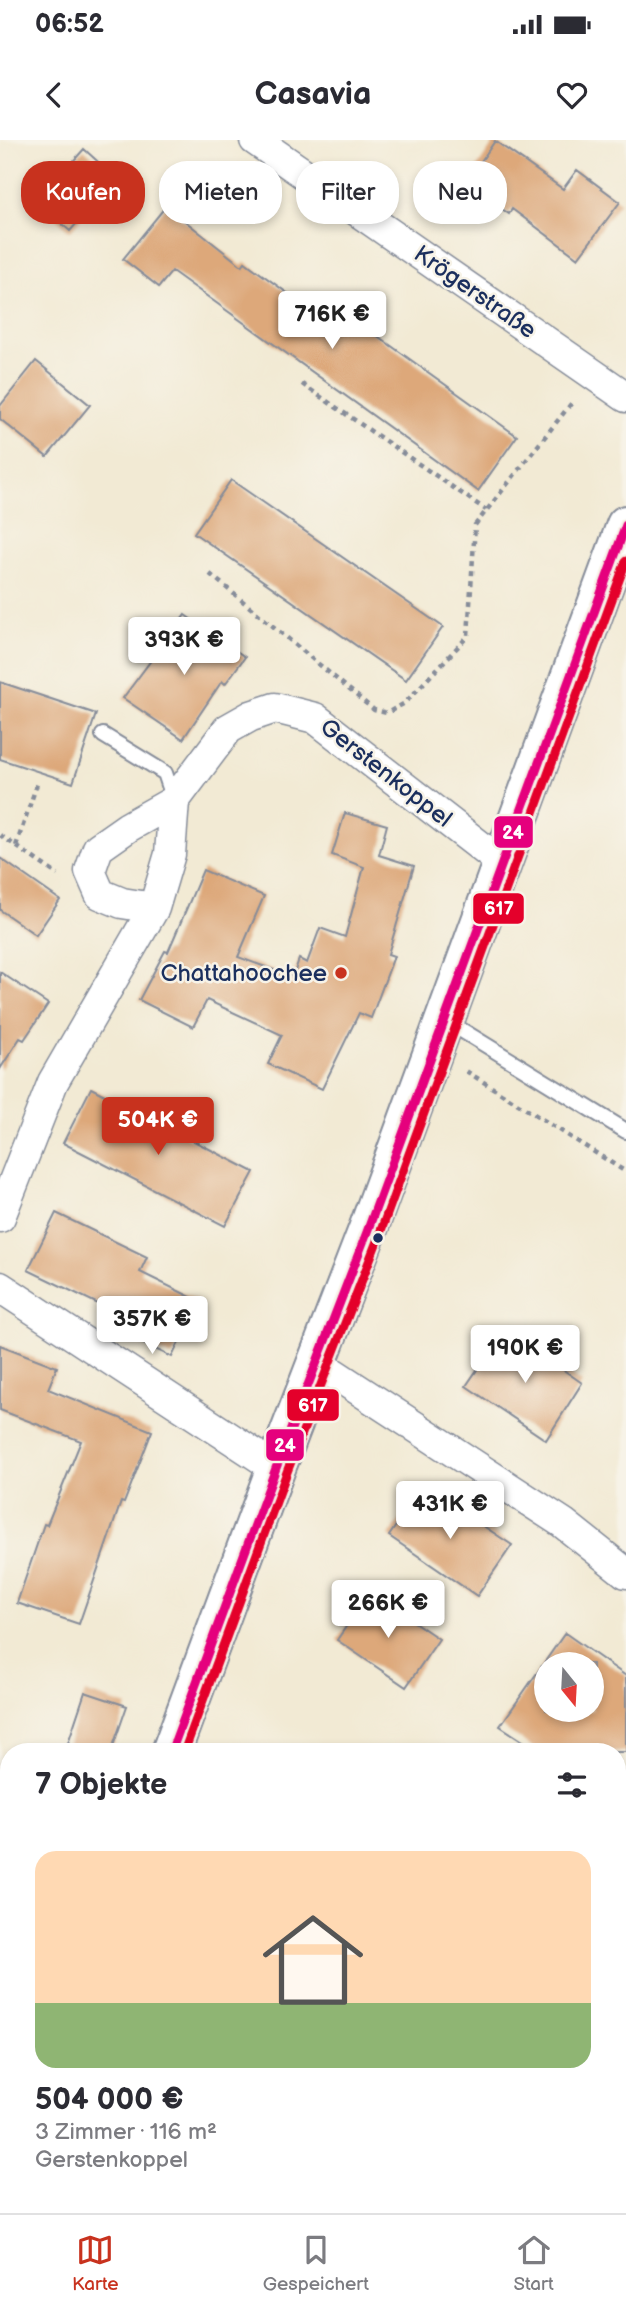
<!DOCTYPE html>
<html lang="de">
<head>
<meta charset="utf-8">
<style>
  :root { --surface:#fff; --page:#f2f2f3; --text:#2b2b33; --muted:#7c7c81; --line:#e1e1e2; --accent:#c8321e }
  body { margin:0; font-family:"Balsamiq Sans",sans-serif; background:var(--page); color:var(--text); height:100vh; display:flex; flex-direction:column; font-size:26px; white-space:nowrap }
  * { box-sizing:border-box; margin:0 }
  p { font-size:23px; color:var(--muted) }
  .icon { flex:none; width:38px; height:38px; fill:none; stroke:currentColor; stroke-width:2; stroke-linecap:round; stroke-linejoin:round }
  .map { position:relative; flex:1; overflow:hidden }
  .panel { position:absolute; left:0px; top:1603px; width:626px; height:471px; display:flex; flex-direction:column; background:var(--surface); border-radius:28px 28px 0 0; box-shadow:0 4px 10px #0003 }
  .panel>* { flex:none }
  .hud { position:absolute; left:21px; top:21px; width:584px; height:63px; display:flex; gap:14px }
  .needle { width:46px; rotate:162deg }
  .buttons { position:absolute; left:534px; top:1512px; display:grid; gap:14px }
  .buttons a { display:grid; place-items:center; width:70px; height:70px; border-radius:50%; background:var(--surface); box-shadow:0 4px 10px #0003; font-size:35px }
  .price { position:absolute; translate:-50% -60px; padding:0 16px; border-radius:7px; background:#fff; color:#222; font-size:23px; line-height:46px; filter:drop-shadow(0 2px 4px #0008) }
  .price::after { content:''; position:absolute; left:50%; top:42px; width:21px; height:16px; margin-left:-10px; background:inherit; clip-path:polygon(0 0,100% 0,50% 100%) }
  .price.selected { background:var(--accent); color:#fff }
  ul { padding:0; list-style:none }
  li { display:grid; align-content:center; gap:14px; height:371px; padding:0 35px }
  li+li { border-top:2px solid var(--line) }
  li span { display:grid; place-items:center; height:217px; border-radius:21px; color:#555 }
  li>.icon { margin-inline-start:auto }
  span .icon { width:126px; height:126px; fill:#fffc; stroke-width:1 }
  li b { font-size:30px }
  h2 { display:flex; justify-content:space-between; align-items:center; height:84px; padding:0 35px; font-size:30px }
  .pill { padding:0 24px; border-radius:28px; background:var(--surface); box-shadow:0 4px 10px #0003; font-size:24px; line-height:63px }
  .pill.selected { background:var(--accent); color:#fff }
  .status { display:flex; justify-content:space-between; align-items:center; height:49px; padding:0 35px; background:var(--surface); direction:ltr }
  .status svg { height:19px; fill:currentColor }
  header { display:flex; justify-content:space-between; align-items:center; height:91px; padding:0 35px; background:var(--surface); font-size:32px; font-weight:800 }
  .tab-bar { display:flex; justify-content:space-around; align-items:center; height:98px; border-top:2px solid var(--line); background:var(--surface); font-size:19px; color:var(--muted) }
  .tab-bar a { display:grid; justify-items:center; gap:4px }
  .tab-bar .selected { color:var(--accent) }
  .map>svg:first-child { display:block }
  .building { fill:#dda87a; fill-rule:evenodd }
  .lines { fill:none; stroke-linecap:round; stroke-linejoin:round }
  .lane-casing { stroke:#868c99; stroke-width:18 }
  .street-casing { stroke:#868c99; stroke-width:33 }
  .primary-casing { stroke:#868c99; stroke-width:42 }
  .path { stroke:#868c99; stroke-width:4.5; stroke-dasharray:5 5; stroke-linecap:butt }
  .lane { stroke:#fff; stroke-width:14 }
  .street { stroke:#fff; stroke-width:30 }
  .primary { stroke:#fff; stroke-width:38 }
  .bus-1-casing { stroke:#f7f3e8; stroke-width:14 }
  .bus-2-casing { stroke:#f7f3e8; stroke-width:14 }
  .bus-1 { stroke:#e5007d; stroke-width:9 }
  .bus-2 { stroke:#e4002b; stroke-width:9 }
  .poi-dot { fill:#c8321e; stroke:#f7f3e8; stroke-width:2.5 }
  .bus-dot { fill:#1b2f5e; stroke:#f7f3e8; stroke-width:2.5 }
  .labels { text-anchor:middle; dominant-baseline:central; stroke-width:5; stroke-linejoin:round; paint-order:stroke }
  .street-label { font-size:24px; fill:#1b2f5e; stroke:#f7f3e8 }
  .poi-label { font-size:24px; fill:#1b2f5e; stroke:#f7f3e8; text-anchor:end }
  .line-badge { stroke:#f7f3e8; stroke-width:2.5 }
  .badge-label { font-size:19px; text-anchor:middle; font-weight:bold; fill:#fff }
</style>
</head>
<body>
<div class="status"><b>06:52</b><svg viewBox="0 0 49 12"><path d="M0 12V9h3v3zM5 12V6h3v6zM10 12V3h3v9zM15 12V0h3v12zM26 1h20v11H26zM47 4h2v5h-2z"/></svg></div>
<header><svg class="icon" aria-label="back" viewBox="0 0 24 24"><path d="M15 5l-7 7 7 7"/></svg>Casavia<svg class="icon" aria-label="heart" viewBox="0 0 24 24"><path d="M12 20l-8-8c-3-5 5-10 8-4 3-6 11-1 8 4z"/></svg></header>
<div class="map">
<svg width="626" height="2073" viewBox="0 0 626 2073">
  <rect width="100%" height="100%" fill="#f7f3e8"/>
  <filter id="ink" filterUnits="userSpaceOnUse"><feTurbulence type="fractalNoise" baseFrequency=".0143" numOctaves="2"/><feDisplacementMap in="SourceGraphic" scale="14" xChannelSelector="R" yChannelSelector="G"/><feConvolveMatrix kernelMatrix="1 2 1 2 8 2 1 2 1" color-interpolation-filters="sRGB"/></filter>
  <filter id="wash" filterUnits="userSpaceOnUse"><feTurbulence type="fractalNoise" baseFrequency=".00686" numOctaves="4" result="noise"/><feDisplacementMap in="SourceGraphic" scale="28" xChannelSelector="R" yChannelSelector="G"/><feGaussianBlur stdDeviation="1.57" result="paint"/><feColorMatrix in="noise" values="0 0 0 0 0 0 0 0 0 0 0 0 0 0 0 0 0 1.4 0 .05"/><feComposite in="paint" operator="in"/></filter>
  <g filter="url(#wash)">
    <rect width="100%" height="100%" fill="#f2ead4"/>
    <g id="blocks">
      <path class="building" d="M 495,1 L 563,49 L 577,30 L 620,62 L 578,118 L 512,69 L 509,74 L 466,43 Z
        M 84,9 L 116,38 L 70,91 L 37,62 Z
        M 166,66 L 242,126 L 245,122 L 331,185 L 341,170 L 517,296 L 478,351 L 172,131 L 159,147 L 123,119 Z
        M 36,221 L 90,265 L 47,317 L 0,279 L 0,266 Z
        M 231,340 L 443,487 L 406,540 L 194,393 Z
        M 185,475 L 245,517 L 225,544 L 222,541 L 183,599 L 123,558 Z
        M 0,542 L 96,574 L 73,643 L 0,619 Z
        M 345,673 L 387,685 L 379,715 L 414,726 L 388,814 L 394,816 L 371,878 L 359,873 L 322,949 L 268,924 L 282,895 L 207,860 L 193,887 L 139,860 L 165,811 L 168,812 L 203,730 L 264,756 L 238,817 L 293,837 L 299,819 L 307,823 L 320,788 L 345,797 L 364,727 L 332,715 Z
        M 0,718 L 60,760 L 36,795 L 0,770 Z
        M 0,832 L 48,864 L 24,900 L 20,898 L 0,929 Z
        M 91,948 L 254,1032 L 225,1086 L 63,1003 Z
        M 56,1073 L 147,1117 L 140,1132 L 199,1161 L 172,1217 L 112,1189 L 119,1174 L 28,1130 Z
        M 505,1189 L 582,1243 L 546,1300 L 466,1246 Z
        M 0,1205 L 57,1227 L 48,1249 L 152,1291 L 124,1363 L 121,1362 L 79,1484 L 17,1463 L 44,1384 L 47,1385 L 81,1301 L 0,1270 Z
        M 423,1346 L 512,1405 L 477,1456 L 389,1396 Z
        M 370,1452 L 439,1499 L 406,1547 L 337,1500 Z
        M 565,1493 L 626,1536 L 626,1612 L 540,1612 L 500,1586 ZM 546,1524 L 592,1524 L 592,1570 L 546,1570 Z
        M 85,1552 L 127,1566 L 111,1612 L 65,1612 Z"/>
    </g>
  </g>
  <g filter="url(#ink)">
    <use href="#blocks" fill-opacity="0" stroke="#868c99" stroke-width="2"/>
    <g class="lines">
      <defs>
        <path id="lane" d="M 103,595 L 165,633 L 174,660
          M 445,880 L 626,991"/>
        <path id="street" d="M 255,0 L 626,257
          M 174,661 L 128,687 L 98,708 L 90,731 L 100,754 L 122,763 L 154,768 L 170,714 L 174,661 L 228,589 L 251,576 L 275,568 L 315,578 L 502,723
          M 0,1077 L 53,942 L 154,768
          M 0,1147 L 276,1328
          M 316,1222 L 563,1383 L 626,1433
          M 398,2065 L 409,2073"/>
        <path id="primary" d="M 171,1612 L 276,1328 L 367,1092 L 626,385
          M 0,2073 L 9,2051"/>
      </defs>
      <use href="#lane" class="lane-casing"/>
      <use href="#street" class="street-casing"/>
      <use href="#primary" class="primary-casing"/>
      <path class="path" d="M 302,244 L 486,370
        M 210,434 L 374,570 L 387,573 L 405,563 L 468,496 L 475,385 L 574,260
        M 0,695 L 58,735
        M 16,706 L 38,641
        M 466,931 L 626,1032"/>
      <use href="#lane" class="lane"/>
      <use href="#street" class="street"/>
      <use href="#primary" class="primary"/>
      <defs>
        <path id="bus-1" d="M 171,1612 L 276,1328 L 367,1092 L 626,385"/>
        <path id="bus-2" d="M 184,1612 L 287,1332 L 379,1096 L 626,421"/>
      </defs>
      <use href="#bus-1" class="bus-1-casing"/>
      <use href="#bus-2" class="bus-2-casing"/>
      <use href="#bus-1" class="bus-1"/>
      <use href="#bus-2" class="bus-2"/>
    </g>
  </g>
  <circle class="poi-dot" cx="341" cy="833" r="7"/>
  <circle class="bus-dot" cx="378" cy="1098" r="6"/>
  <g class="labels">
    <g class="street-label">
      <text transform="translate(475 152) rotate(35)">Krögerstraße</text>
      <text transform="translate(386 633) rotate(38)">Gerstenkoppel</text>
    </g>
    <g class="poi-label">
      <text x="327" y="833">Chattahoochee</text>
    </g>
  </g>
  <g class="line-badge">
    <rect x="493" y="675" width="41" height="34" rx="7" fill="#e5007d"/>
    <rect x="472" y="752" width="53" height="33" rx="7" fill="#e4002b"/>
    <rect x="286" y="1248" width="54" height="34" rx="7" fill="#e4002b"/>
    <rect x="265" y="1288" width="40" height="34" rx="7" fill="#e5007d"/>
  </g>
  <g class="badge-label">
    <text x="513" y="699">24</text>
    <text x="499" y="775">617</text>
    <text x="313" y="1272">617</text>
    <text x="285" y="1312">24</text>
  </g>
</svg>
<div class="buttons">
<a><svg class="needle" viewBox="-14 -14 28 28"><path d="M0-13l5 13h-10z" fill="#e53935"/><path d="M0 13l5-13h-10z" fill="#7c7c81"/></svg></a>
</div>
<b class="price" style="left:332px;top:211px">716K €</b>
<b class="price" style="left:184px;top:537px">393K €</b>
<b class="price selected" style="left:158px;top:1017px">504K €</b>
<b class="price" style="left:152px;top:1216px">357K €</b>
<b class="price" style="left:525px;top:1245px">190K €</b>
<b class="price" style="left:450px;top:1401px">431K €</b>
<b class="price" style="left:388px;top:1500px">266K €</b>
<div class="hud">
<a class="pill selected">Kaufen</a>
<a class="pill">Mieten</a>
<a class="pill">Filter</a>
<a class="pill">Neu</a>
</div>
<section class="panel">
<h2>7 Objekte<svg class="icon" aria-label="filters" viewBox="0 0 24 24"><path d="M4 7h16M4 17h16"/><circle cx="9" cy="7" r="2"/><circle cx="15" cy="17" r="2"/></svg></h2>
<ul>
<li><span style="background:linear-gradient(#ffd9b3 70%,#8fb573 0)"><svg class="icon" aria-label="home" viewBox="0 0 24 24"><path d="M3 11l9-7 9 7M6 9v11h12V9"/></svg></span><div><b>504 000 €</b><p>3 Zimmer · 116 m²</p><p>Gerstenkoppel</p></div></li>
</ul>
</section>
</div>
<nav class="tab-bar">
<a class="selected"><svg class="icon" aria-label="map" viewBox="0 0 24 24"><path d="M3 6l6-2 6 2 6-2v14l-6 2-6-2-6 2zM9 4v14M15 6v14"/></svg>Karte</a>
<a><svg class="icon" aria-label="saved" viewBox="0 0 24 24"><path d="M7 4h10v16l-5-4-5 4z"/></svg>Gespeichert</a>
<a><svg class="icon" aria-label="home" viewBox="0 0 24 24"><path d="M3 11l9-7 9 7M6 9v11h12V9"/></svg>Start</a>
</nav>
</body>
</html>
